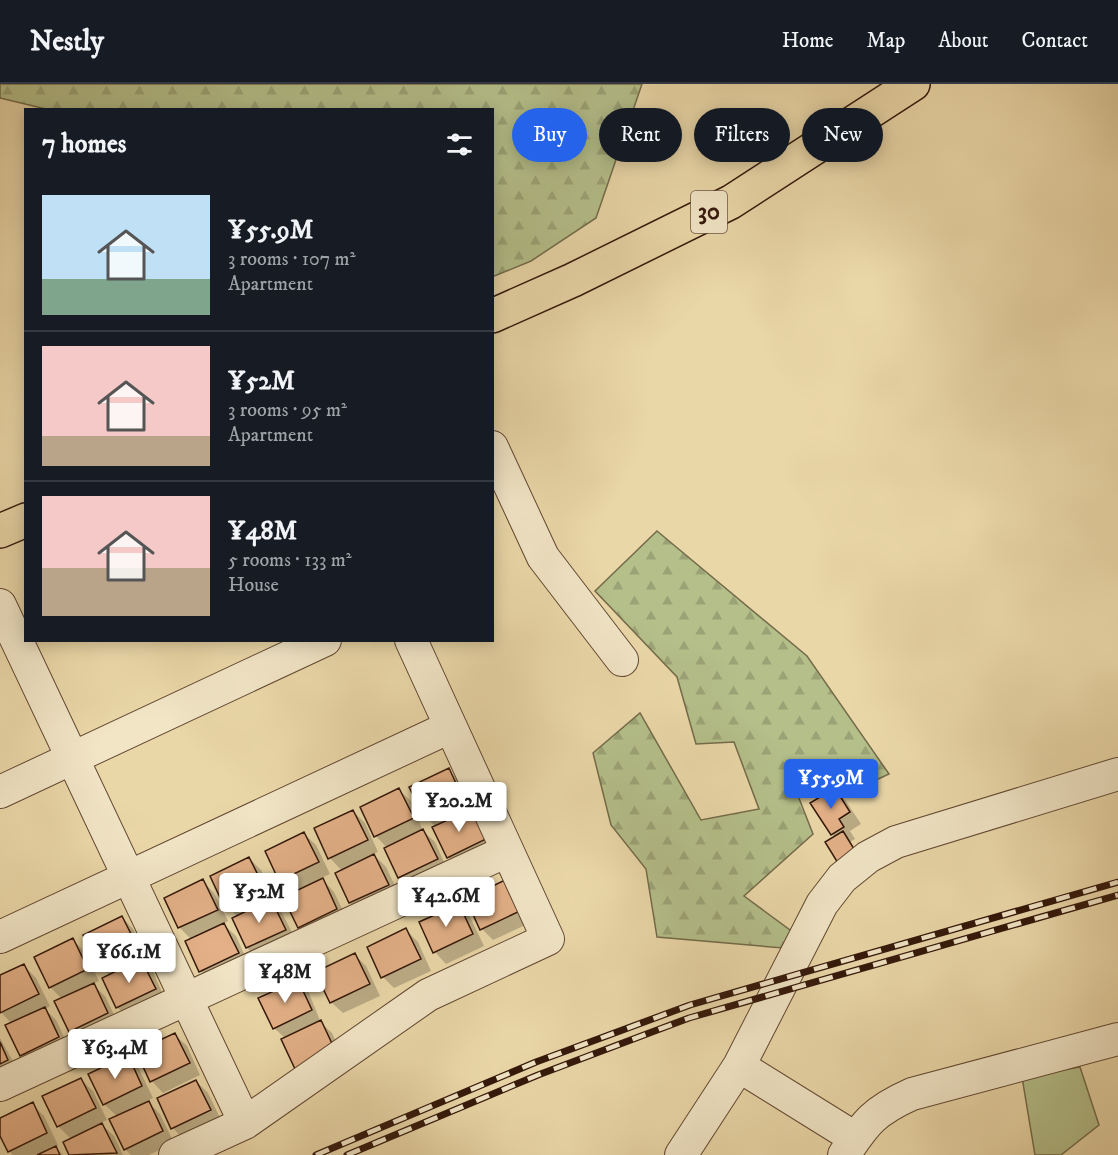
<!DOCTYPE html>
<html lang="en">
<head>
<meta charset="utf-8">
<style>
  :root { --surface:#171b24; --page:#242831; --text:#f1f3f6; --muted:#9ea1a6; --line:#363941; --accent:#2563eb }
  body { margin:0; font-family:"IM FELL DW Pica",serif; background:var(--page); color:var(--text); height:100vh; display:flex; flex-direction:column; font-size:22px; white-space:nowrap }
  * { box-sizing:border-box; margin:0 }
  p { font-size:20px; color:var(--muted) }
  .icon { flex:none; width:33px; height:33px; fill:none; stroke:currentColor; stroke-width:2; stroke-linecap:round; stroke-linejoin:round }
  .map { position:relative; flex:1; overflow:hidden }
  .sheet { position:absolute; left:24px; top:24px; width:470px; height:534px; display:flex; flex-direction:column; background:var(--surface); border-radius:0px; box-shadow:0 3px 15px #0003 }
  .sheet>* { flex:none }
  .guide { position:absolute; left:512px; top:24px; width:516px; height:54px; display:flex; gap:12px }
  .price { position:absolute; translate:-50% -51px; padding:0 14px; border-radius:6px; background:#fff; color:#222; font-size:20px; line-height:39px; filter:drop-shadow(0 2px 3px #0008) }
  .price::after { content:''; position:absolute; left:50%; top:36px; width:18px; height:14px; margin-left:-9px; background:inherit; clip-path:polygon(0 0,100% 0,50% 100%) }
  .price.on { background:var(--accent); color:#fff }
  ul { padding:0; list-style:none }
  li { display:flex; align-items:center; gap:18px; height:150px; padding:0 18px }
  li+li { border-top:2px solid var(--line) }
  li span { display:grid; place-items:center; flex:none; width:168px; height:120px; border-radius:0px; color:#555 }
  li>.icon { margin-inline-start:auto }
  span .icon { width:72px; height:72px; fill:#fffc; stroke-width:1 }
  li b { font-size:26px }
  h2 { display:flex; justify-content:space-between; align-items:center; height:72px; padding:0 18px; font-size:26px }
  .chip { padding:0 21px; border-radius:27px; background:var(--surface); box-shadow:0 3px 15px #0003; font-size:21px; line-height:54px }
  .chip.on { background:var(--accent); color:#fff }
  header { display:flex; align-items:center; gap:36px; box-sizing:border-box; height:84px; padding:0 30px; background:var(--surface); border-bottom:2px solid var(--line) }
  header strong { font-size:28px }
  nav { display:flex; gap:33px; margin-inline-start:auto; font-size:21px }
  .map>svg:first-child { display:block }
  .forest { fill:url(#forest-firs); stroke:#746b4a; stroke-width:1.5 }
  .green { fill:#b4bf8a; stroke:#746b4a; stroke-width:1.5 }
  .shadow { fill:#0003 }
  .building { fill:#e3b087; stroke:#331709; stroke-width:1.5 }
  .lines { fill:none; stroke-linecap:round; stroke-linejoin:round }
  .minor-casing { stroke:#614731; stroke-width:34 }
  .major-casing { stroke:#331709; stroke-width:36 }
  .minor { stroke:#f1e5c6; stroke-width:32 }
  .major { stroke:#ead7a8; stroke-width:33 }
  .rail-casing { stroke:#331709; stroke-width:7 }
  .rail { stroke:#f1e5c6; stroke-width:4.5; stroke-dasharray:14; stroke-linecap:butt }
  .labels { text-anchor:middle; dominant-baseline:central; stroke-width:5; stroke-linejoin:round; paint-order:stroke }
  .shield { fill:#f1e5c6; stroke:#6c5542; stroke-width:1.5 }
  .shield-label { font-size:24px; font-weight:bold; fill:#331709 }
</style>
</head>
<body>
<header>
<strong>Nestly</strong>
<nav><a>Home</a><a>Map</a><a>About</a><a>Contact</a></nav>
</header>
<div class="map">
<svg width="1118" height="1071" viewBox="0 0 1118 1071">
  <defs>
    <pattern id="forest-firs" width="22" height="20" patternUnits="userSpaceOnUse" patternTransform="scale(1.5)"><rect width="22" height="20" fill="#b4bf8a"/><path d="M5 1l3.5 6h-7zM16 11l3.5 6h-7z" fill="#9ba376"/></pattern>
  </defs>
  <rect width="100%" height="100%" fill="#ead7a8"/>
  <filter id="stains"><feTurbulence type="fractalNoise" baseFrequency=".00333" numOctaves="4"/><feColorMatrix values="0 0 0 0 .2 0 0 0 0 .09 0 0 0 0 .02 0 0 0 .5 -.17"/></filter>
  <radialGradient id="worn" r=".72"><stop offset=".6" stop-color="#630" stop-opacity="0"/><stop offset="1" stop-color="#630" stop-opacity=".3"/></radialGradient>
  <path class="forest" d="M 0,0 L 642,0 L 596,134 L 531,177 L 492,193 L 492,26 L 50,26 L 0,14 Z
    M 657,447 L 807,572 L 889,690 L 857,705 L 837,679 L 793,699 L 813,750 L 744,812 L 794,849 L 783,864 L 657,853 L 646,785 L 611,741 L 593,669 L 640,629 L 701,736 L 759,725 L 734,658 L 696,660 L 677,593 L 595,507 Z"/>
  <path class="green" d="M 1080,983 L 1099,1041 L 1061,1071 L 1035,1071 L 1022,993 Z"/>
  <path class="shadow" d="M 449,686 L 460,698 L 497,767 L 460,785 L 448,773 L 436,743 L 425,732 Z
    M 399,706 L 411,717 L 423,747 L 435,758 L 448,787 L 411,805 L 400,793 L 387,764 L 376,752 Z
    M 835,706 L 846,717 L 861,740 L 850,747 L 855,755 L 850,758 L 864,779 L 832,750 L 812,720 Z
    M 353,727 L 365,739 L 378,768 L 373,770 L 386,783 L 400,812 L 362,830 L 350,819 L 337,789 L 342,787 L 330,774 Z
    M 304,750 L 316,761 L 330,790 L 321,794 L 334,808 L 348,837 L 311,855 L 299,843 L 294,810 L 280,796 Z
    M 249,774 L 261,786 L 274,815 L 271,817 L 282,829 L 297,858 L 259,875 L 247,864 L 234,835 L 238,833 L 226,821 Z
    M 203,797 L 214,809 L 228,837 L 223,840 L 236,852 L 249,881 L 212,899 L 201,887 L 192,856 L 180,844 L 166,814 Z
    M 505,798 L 530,839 L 493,856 L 482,845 Z
    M 458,822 L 470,833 L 484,862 L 446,880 L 435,868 Z
    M 122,833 L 133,845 L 147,874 L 141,877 L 153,888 L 166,917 L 129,935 L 117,923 L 104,894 L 109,891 L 98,880 Z
    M 406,846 L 418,858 L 431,887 L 394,904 L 383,893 Z
    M 73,856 L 85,868 L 99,897 L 92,900 L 105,912 L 119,941 L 82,959 L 70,947 L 62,915 L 50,903 Z
    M 355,871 L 366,882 L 380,912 L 343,929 L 331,918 Z
    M 24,882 L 36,894 L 50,922 L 45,925 L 56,936 L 70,965 L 33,983 L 21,971 L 12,940 L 0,927 L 0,893 Z
    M 297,897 L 309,909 L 321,939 L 332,949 L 346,978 L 285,954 L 274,944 Z
    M 175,951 L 187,962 L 200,991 L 163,1009 L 152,997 Z
    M 0,954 L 19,988 L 0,997 Z
    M 127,973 L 139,985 L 153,1014 L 147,1017 L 160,1030 L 174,1059 L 149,1071 L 131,1071 L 125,1065 L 118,1033 L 104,1020 Z
    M 81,996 L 93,1007 L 107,1036 L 100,1039 L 114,1052 L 123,1071 L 71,1071 L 65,1059 L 71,1055 L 58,1042 Z
    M 196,997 L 208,1009 L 222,1038 L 184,1056 L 173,1044 Z
    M 32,1020 L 44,1032 L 58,1061 L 54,1063 L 63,1071 L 13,1071 L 9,1067 L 0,1048 L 0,1036 Z"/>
  <path class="building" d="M 449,684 L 463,715 L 424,733 L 409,703 Z
    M 399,704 L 414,734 L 374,753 L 360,723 Z
    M 835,704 L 850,728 L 839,735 L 844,743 L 831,751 L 810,719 Z
    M 472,725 L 486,755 L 447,774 L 432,743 Z
    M 353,726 L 368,756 L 328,775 L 314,744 Z
    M 423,745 L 438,775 L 398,794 L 384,764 Z
    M 843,747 L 859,773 L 841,784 L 825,758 Z
    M 304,748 L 319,778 L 279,797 L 265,767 Z
    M 374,770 L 389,801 L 349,819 L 335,789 Z
    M 249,773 L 264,803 L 224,822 L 210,792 Z
    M 323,794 L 337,825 L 298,844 L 283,813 Z
    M 203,795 L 218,826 L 178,844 L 164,814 Z
    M 505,796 L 520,827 L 480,846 L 466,815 Z
    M 271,815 L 286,846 L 246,864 L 232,834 Z
    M 459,820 L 473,850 L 433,869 L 419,838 Z
    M 122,832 L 137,862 L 97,881 L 83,851 Z
    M 224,839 L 239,869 L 199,888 L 185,857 Z
    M 406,844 L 421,875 L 381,894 L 367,863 Z
    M 73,854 L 88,885 L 49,904 L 34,873 Z
    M 355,869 L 370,900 L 330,919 L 315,888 Z
    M 141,875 L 156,905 L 116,924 L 102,894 Z
    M 24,880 L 39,910 L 0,929 L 0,891 Z
    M 298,896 L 312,926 L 273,945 L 258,914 Z
    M 94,899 L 108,929 L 69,948 L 54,917 Z
    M 45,923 L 59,953 L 20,972 L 5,941 Z
    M 321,936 L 335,966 L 295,985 L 281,955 Z
    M 175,949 L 190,979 L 150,998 L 136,967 Z
    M 0,958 L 8,976 L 0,980 Z
    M 128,971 L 142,1002 L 103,1021 L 88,990 Z
    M 81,994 L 96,1024 L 57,1043 L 42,1012 Z
    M 196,996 L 211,1026 L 171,1045 L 157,1014 Z
    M 149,1017 L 163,1047 L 124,1066 L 109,1035 Z
    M 33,1018 L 47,1049 L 8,1068 L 0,1052 L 0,1034 Z
    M 102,1039 L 117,1069 L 69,1071 L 63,1058 Z
    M 56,1062 L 60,1071 L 37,1071 Z"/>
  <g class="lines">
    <defs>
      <path id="minor" d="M 492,363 L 543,473 L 622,576
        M 0,521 L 245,1039
        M 0,708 L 325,556
        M 0,853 L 450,643
        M 739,982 L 855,1054
        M 0,1001 L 507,767
        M 175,1071 L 245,1039 L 428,911 L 548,855 L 411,556
        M 681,1071 L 739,982 L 822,820 L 842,794 L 868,773 L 896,758 L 1118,690
        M 844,1071 C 866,1038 874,1027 912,1010 L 1118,955"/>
      <path id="major" d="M 492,232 L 573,196 L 731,118 L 913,0
        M 0,447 L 26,436"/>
    </defs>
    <use href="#minor" class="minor-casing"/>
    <use href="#major" class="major-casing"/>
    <use href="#minor" class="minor"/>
    <use href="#major" class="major"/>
    <defs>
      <path id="rail" d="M 316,1071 L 536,978 L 690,921 L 1118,798
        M 347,1071 L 538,991 L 689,934 L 1118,811"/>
    </defs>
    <use href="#rail" class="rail-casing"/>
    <use href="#rail" class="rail"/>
  </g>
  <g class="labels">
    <rect class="shield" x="691" y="107" width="36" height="42" rx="4.5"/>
    <g class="shield-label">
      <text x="709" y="128">30</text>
    </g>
  </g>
  <rect width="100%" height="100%" filter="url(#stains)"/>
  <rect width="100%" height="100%" fill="url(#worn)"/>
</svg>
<b class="price on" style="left:831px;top:726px">¥55.9M</b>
<b class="price" style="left:459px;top:749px">¥20.2M</b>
<b class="price" style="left:259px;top:840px">¥52M</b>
<b class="price" style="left:446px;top:844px">¥42.6M</b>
<b class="price" style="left:129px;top:900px">¥66.1M</b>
<b class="price" style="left:285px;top:920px">¥48M</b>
<b class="price" style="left:115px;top:996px">¥63.4M</b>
<div class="guide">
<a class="chip on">Buy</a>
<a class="chip">Rent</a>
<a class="chip">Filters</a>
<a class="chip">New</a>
</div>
<section class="sheet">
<h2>7 homes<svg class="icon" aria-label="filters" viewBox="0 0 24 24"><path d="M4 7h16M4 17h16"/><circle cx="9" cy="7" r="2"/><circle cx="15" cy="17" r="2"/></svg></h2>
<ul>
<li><span style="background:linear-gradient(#bfe0f5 70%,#7fa58c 0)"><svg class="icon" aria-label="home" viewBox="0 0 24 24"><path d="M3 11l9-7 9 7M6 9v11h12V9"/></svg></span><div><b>¥55.9M</b><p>3 rooms · 107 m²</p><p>Apartment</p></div></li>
<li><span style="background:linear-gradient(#f6c9c9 75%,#b9a48a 0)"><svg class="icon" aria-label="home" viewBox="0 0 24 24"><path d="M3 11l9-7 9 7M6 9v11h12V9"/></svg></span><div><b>¥52M</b><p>3 rooms · 95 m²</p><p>Apartment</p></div></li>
<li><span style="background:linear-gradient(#f6c9c9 60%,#b9a48a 0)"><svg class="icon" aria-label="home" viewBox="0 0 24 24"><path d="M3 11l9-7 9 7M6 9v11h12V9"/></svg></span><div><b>¥48M</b><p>5 rooms · 133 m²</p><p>House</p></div></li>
</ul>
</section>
</div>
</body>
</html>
